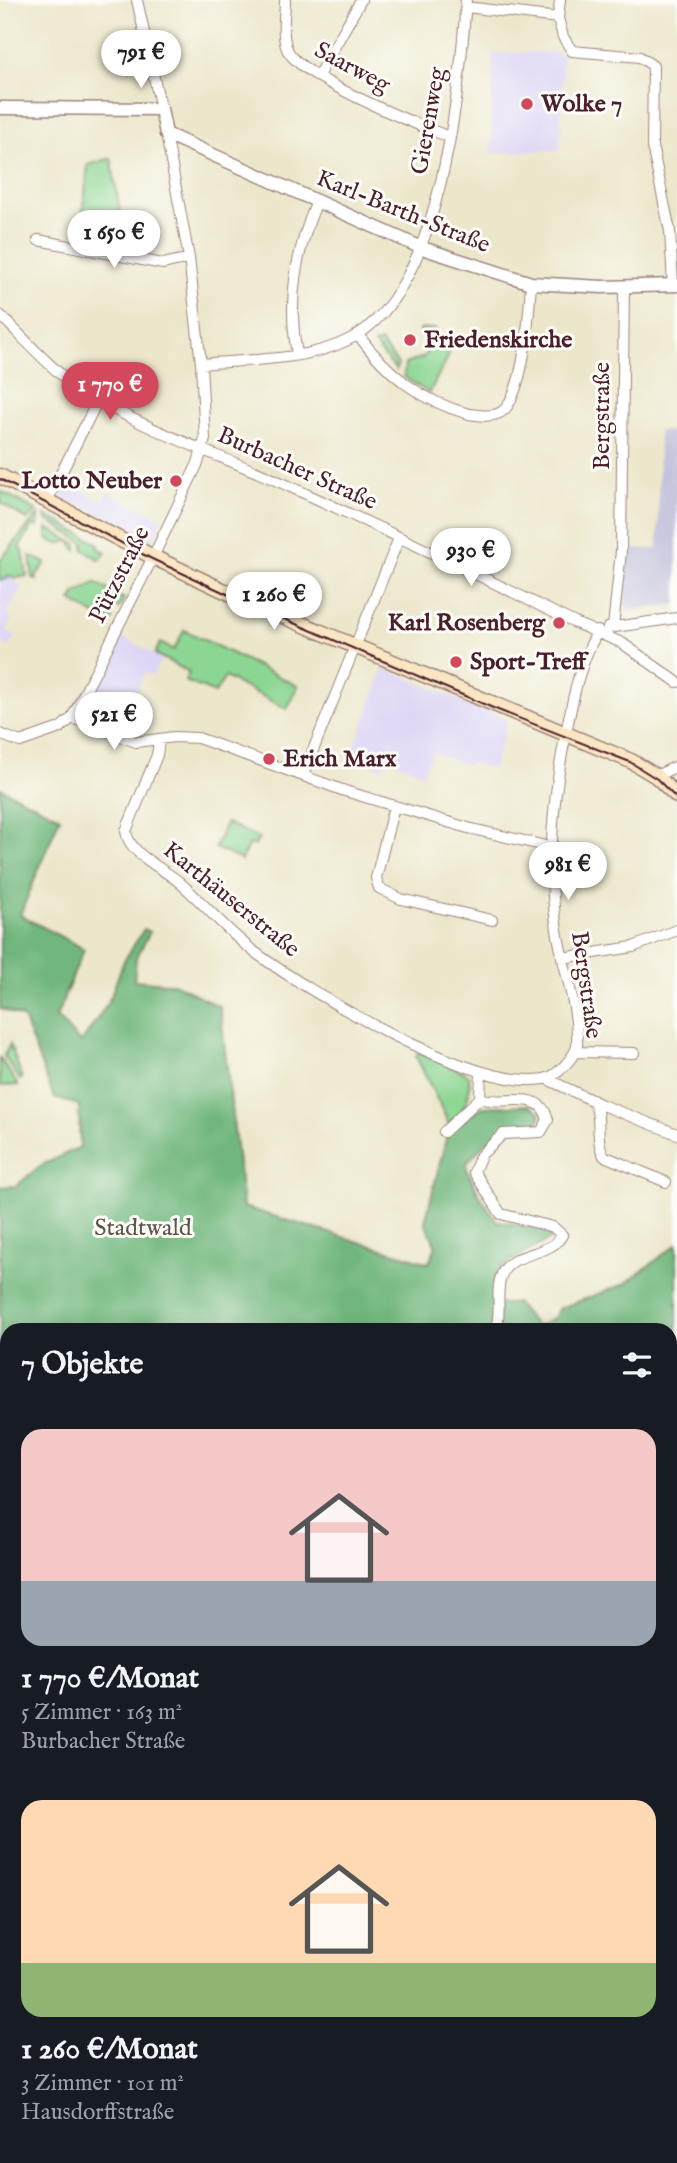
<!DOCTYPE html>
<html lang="de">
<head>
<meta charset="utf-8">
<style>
  :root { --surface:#171b24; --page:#242831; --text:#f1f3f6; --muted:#9ea1a6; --accent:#d1495b }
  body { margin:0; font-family:"IM FELL English",serif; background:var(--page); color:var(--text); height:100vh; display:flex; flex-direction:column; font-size:26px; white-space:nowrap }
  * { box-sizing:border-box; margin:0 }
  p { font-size:23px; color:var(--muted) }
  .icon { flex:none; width:38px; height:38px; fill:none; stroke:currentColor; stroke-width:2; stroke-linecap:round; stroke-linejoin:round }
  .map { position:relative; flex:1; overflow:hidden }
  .side { position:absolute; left:0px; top:1323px; width:677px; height:840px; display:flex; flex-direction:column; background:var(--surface); border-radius:21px 21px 0 0; box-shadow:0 4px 18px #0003 }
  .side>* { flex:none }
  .price { position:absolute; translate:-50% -60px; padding:0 16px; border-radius:24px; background:#fff; color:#222; font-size:23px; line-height:46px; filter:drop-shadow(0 2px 4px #0008) }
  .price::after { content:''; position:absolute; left:50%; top:42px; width:21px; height:16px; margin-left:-10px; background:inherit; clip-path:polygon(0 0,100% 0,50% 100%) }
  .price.on { background:var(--accent); color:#fff }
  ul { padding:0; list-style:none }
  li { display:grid; align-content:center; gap:14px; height:371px; padding:0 21px }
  li span { display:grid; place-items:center; height:217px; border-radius:21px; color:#555 }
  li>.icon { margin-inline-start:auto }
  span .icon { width:126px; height:126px; fill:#fffc; stroke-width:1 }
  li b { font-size:30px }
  h2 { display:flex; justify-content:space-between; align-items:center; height:84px; padding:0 21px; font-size:30px }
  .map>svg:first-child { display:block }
  .built { fill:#ddd5f6 }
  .industrial { fill:#c2c1dc }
  .green { fill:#8cd693; stroke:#6b7a5f; stroke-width:2 }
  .forest { fill:#71b77d; stroke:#5e6b54; stroke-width:2 }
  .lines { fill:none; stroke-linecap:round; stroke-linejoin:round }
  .minor-casing { stroke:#9b837b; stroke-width:12 }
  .tertiary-casing { stroke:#9b837b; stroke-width:15 }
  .secondary-casing { stroke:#9b837b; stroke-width:17 }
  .minor { stroke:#fff; stroke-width:10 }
  .tertiary { stroke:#fff; stroke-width:12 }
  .secondary { stroke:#fbe6c4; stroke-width:14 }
  .tram { stroke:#4a1f2b; stroke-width:2 }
  .poi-dot { fill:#d1495b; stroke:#fdfcf7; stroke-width:2.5 }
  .labels { text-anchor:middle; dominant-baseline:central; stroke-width:6; stroke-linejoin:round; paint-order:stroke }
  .street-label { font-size:24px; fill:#4a1f2b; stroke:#fdfcf7 }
  .poi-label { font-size:24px; font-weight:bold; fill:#4a1f2b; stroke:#fdfcf7; text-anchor:start }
  .park-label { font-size:24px; fill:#5e564a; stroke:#fdfcf7 }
</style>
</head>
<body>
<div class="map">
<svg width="677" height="2163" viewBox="0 0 677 2163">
  <rect width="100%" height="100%" fill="#fdfcf7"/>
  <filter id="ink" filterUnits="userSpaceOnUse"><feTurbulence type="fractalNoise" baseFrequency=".0143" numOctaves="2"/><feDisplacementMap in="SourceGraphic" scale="14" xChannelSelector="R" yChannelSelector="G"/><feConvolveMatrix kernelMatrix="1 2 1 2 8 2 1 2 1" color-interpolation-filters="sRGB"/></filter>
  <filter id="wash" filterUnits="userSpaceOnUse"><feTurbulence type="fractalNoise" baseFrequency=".00686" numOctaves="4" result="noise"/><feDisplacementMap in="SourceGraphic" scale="28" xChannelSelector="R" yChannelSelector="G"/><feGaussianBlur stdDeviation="1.57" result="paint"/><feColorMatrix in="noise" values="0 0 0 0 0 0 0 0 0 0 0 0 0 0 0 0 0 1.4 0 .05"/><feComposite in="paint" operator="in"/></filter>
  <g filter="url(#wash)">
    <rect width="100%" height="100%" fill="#ece7cb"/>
    <path class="built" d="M 558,52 L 563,58 L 560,150 L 491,153 L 493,53 Z
      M 62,482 L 103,501 L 107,492 L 163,519 L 152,542 L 59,495 Z
      M 0,561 L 17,575 L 16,583 L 22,587 L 7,612 L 11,621 L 6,630 L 16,637 L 9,647 L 0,641 Z
      M 122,637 L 162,658 L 153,676 L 145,672 L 120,730 L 91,719 L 85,713 Z
      M 384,668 L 507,720 L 493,769 L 469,762 L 468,766 L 432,752 L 423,774 L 388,758 L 383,769 L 351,757 Z"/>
    <path class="industrial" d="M 659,431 L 677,431 L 677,604 L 628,611 L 624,603 L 626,549 L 658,549 Z"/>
    <path class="green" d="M 111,158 L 120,212 L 83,214 L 88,165 Z
      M 420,329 L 435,329 L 440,338 L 450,341 L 448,357 L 429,393 L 404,377 L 405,364 L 424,357 L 428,350 Z
      M 380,342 L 398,364 L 396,370 L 374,344 Z
      M 0,491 L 36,510 L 36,512 L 27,520 L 0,502 Z
      M 38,515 L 38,527 L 33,525 L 19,548 L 23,551 L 27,576 L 16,578 L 8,575 L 7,579 L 0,580 L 0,560 Z
      M 45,515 L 99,544 L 98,548 L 106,552 L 100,560 L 84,550 L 84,543 L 45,519 Z
      M 47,528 L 77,544 L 77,551 L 69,541 L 58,544 L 47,539 Z
      M 30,556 L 46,563 L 36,576 L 37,580 L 33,578 Z
      M 96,583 L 124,599 L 119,608 L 113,606 L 111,611 L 113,620 L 107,622 L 71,601 L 76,593 Z
      M 184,630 L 298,686 L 287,709 L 225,677 L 215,693 L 185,681 L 189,672 L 155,654 L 160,643 L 174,650 Z
      M 226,823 L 259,838 L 255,846 L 249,844 L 241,860 L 215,848 Z
      M 10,1044 L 22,1078 L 20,1080 L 4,1056 Z
      M 419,1052 L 469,1075 C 471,1098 466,1109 449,1124 L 416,1056 Z
      M 0,1058 L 18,1085 L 0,1086 Z
      M 0,1965 L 7,1968 L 7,2156 L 246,2156 L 250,2163 L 0,2163 Z"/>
    <path class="forest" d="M 0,788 L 60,817 L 20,915 L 84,949 L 56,1017 L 81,1043 L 108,1003 L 124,961 L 144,929 L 150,932 L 136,958 L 134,980 L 176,984 L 220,1007 L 243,1207 L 429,1263 L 436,1246 L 425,1222 L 448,1131 L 482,1107 L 530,1105 L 541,1113 L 538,1126 L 505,1128 L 484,1144 L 467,1163 L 467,1170 L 480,1196 L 497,1221 L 546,1229 L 553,1234 L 549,1240 L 509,1262 L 495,1275 L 495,1305 L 516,1303 L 537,1327 L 555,1317 L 558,1309 L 625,1284 L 677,1244 L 677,1550 L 670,1555 L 670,1330 L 7,1330 L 7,1968 L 0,1965 L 0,1187 L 16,1186 L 40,1166 L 80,1147 L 79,1105 L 54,1098 L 23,1018 L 0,1008 Z"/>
  </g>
  <g filter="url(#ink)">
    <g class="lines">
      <defs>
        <path id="minor" d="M 137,0 L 161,109
          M 285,0 C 285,15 281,34 287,49 C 298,77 418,125 449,137
          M 466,7 L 558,18 L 563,37 L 572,51 L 640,57 L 653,66 L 652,146 L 670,231 L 673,285
          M 558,18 L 560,0
          M 318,76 L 361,0
          M 38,240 L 163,264 L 189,258
          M 0,315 C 23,337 44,362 69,381 C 137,430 218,453 293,488 C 388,531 481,576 575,623 L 622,643 L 677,682
          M 358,335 C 388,374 420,401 469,414 C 481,416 497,418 505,409 C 525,385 529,314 531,283
          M 297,354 C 287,299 296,252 317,201
          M 201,364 C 251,359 313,362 357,335 C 441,284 460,90 466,0
          M 47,501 L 98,400
          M 613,627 L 621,551 L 624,288
          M 608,628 L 677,618
          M 72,718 L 136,742 L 174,737 L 198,738 L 345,791 L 468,828 L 550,847
          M 0,734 L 20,742 L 60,728 L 72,718 L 152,559 L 198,463 L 205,439 L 201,364 L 189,258 L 166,134
          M 159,741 L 157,755 L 126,831 C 128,853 162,868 178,881 C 205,904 228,933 256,953 C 313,995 475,1091 544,1079 C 557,1077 573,1058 577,1047 C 579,1009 563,968 557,930 C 546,861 553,795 567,728 C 574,693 580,662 598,631
          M 303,775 L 399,538
          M 656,776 L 677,766
          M 394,806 L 376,878 L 379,888 L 401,899 L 492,920
          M 562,958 L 633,947 L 677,930
          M 576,1052 L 634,1053
          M 547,1079 L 602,1105 L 677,1134
          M 480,1098 C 504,1107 540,1087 548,1120 L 541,1132 L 503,1134 L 481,1155 L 474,1172 L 501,1214 L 553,1227 L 562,1235 C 551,1257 512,1250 502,1274 C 494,1291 503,1313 495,1330
          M 593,1100 C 603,1118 594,1139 604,1156 L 666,1182
          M 444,1132 L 480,1098 L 481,1073
          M 670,1568 L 677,1563
          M 670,1710 L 677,1715
          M 670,1814 L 677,1804
          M 670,1820 L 677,1822
          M 670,1863 L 677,1857
          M 676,1922 L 677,1921
          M 670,2143 L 677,2136
          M 363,2163 L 365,2156
          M 458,2163 L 459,2156
          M 652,2163 L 658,2156"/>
        <path id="tertiary" d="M 0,108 L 161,109 L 166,134 L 422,248 L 531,283 L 602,287 L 677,285
          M 0,1936 L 7,1938
          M 641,2156 L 645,2163"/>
        <path id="secondary" d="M 0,476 L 153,557 L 244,600 L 631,761 L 656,776 L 677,796"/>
      </defs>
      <use href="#minor" class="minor-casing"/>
      <use href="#tertiary" class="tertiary-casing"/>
      <use href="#secondary" class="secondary-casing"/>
      <use href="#minor" class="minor"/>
      <use href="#tertiary" class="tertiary"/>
      <use href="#secondary" class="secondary"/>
      <path class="tram" d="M 0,479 L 152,559 L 242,601 L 493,708 L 630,762 L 657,779 L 677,799"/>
    </g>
  </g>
  <g class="poi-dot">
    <circle cx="527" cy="104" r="7"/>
    <circle cx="410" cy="340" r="7"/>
    <circle cx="176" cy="481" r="7"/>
    <circle cx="559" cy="623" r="7"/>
    <circle cx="456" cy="662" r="7"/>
    <circle cx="269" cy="759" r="7"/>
  </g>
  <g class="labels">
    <g class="street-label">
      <text transform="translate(352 68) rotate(28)">Saarweg</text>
      <text transform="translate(429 121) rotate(-80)">Gierenweg</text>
      <text transform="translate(403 212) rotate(22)">Karl-Barth-Straße</text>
      <text transform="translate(602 416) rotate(-90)">Bergstraße</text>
      <text transform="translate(297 469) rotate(24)">Burbacher Straße</text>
      <text transform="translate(120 575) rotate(-63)">Pützstraße</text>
      <text transform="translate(231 900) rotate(39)">Karthäuserstraße</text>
      <text transform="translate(586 985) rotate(82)">Bergstraße</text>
    </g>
    <g class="poi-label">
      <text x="541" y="104">Wolke 7</text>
      <text x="424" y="340">Friedenskirche</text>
      <text x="162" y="481" text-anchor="end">Lotto Neuber</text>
      <text x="545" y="623" text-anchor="end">Karl Rosenberg</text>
      <text x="470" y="662">Sport-Treff</text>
      <text x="283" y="759">Erich Marx</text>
    </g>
    <g class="park-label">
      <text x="143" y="1228">Stadtwald</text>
    </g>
  </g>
</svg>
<b class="price" style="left:141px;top:90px">791 €</b>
<b class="price" style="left:114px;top:270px">1 650 €</b>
<b class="price on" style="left:110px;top:422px">1 770 €</b>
<b class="price" style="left:471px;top:588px">930 €</b>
<b class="price" style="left:274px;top:632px">1 260 €</b>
<b class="price" style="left:114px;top:752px">521 €</b>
<b class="price" style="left:568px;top:902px">981 €</b>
<section class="side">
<h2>7 Objekte<svg class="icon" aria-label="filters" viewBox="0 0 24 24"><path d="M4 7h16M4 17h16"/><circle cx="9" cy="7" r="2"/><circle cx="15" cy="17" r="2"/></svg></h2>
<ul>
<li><span style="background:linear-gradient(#f6c9c9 70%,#9aa5b1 0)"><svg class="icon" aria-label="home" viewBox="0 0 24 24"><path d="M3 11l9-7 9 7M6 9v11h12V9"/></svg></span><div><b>1 770 €/Monat</b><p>5 Zimmer · 163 m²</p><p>Burbacher Straße</p></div></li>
<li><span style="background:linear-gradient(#ffd9b3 75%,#8fb573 0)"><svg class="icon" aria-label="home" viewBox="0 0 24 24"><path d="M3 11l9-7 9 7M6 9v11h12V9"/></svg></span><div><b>1 260 €/Monat</b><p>3 Zimmer · 101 m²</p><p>Hausdorffstraße</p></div></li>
</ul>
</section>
</div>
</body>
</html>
